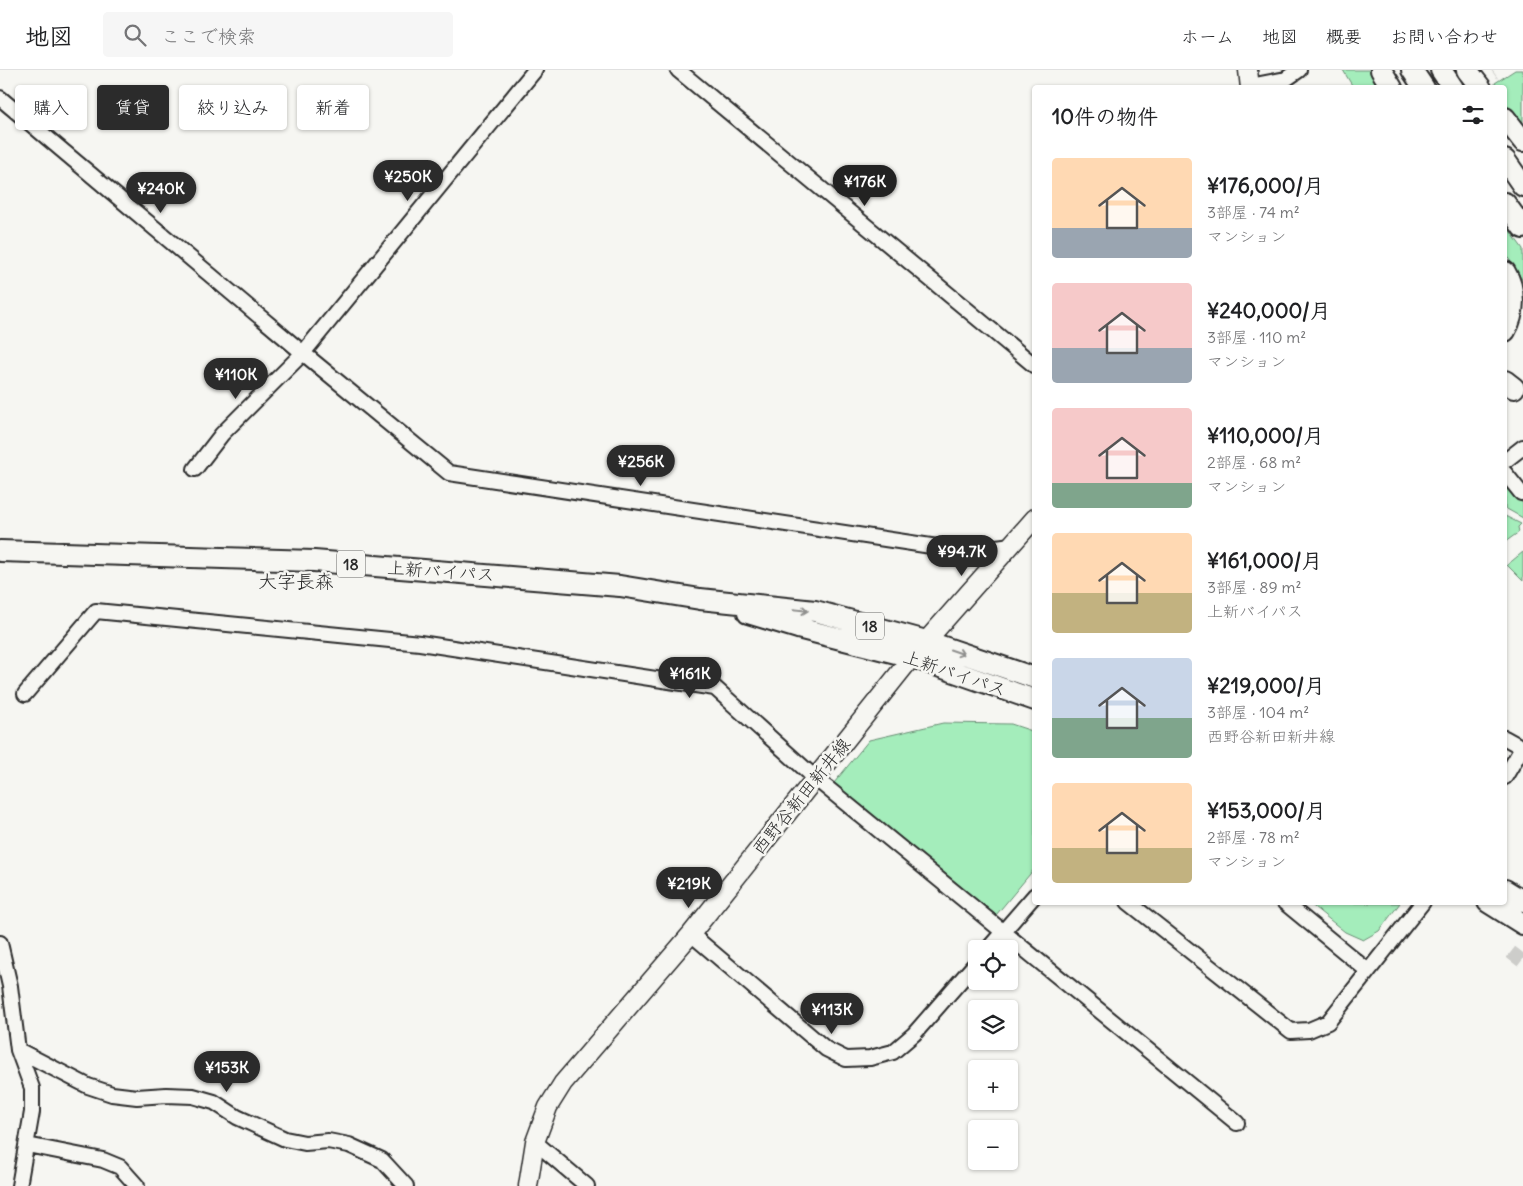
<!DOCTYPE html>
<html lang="ja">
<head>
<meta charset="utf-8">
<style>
  :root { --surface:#fff; --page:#f6f6f6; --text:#202124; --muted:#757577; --line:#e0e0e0; --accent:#2b2b2b }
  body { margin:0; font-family:Delius,"Klee One",sans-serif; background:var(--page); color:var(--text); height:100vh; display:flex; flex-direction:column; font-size:19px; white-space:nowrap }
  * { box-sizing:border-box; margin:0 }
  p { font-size:16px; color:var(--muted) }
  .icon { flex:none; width:28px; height:28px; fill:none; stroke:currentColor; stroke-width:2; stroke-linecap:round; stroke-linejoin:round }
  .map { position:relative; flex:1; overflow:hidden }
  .panel { position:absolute; left:1032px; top:15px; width:475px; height:820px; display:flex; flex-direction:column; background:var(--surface); border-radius:5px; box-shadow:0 1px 4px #0004 }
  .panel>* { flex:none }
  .hud { position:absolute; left:15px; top:15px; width:475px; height:45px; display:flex; gap:10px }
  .tools { position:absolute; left:968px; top:870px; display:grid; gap:10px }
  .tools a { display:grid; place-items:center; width:50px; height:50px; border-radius:5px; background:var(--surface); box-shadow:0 1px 4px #0004; font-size:25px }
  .price { position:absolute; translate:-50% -42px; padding:0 11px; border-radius:18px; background:var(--accent); color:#fff; font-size:16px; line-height:32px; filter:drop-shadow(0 1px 2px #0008) }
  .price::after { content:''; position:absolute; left:50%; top:30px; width:15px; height:11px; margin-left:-8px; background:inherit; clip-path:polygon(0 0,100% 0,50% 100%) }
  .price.selected { background:#222; color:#fff }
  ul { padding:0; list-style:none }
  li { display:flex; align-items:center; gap:15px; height:125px; padding:0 20px }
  li span { display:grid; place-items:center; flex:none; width:140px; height:100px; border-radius:5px; color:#555 }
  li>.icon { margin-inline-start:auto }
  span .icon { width:60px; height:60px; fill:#fffc; stroke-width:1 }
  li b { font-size:21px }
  h2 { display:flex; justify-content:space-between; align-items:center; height:60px; padding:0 20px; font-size:21px }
  .tag { padding:0 18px; border-radius:5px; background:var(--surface); box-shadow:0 1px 4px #0004; font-size:18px; line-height:45px }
  .tag.selected { background:var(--accent); color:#fff }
  header { display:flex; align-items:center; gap:30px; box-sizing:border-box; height:70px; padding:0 25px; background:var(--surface); border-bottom:1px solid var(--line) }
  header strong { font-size:24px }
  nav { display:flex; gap:28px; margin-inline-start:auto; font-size:18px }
  .search { width:350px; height:45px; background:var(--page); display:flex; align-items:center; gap:12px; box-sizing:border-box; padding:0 18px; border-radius:5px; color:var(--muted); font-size:19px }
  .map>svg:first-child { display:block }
  .green { fill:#a4edbb; stroke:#688c73 }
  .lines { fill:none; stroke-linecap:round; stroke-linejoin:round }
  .minor-tunnel { stroke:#cdcdca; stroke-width:14; stroke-dasharray:14 7; stroke-linecap:butt }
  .highway-tunnel { stroke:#cdcdca; stroke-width:20; stroke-dasharray:20 10; stroke-linecap:butt }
  .minor-casing { stroke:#2b2b2b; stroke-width:18 }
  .major-casing { stroke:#2b2b2b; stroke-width:21 }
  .highway-casing { stroke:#2b2b2b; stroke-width:24 }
  .minor { stroke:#f6f6f2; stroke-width:14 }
  .major { stroke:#f6f6f2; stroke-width:18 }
  .highway { stroke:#f6f6f2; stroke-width:20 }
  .oneway { stroke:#90908e }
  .labels { text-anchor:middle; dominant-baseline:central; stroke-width:5; stroke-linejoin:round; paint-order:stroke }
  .shield { fill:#f6f6f2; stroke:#686867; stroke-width:1 }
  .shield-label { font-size:16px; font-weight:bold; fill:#2b2b2b }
  .street-label { font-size:18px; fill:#2b2b2b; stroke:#f6f6f2 }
  .neighbourhood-label { font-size:19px; fill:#2b2b2b; stroke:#f6f6f2 }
</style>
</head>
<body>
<header>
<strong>地図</strong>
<div class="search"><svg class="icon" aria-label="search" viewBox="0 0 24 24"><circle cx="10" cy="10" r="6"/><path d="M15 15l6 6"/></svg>ここで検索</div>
<nav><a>ホーム</a><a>地図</a><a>概要</a><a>お問い合わせ</a></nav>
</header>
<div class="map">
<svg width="1523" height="1116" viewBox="0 0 1523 1116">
  <rect width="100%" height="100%" fill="#f6f6f2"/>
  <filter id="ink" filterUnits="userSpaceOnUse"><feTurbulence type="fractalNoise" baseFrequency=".02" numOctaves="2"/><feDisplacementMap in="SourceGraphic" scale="10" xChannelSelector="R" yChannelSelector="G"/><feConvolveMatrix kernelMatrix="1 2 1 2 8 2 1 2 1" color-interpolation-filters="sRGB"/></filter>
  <g filter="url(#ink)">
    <path class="green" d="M 1343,0 L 1370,0 L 1380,17 L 1353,17 Z
      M 1515,0 L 1523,0 L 1523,58 L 1505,36 L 1505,18 L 1496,17 L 1495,13 Z
      M 1505,154 L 1523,179 L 1523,211 L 1505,183 Z
      M 1505,413 L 1522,433 L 1523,433 L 1523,448 L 1505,438 Z
      M 1505,446 L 1521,454 L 1518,457 L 1519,462 L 1505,472 Z
      M 1523,482 L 1523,511 L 1507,495 Z
      M 943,653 L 1011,654 L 1035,662 L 1035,798 L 996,845 L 834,713 L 869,670 Z
      M 1309,833 L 1400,833 L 1379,861 L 1363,870 L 1345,862 Z"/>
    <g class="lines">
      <path class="minor-tunnel" d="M 1512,892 L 1523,878"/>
      <path class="highway-tunnel" d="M 1467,18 L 1492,0"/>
      <defs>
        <path id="minor" d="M 678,0 L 1035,296
          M 1250,16 L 1286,9 L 1299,0
          M 0,28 L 303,283 L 449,403 L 964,481 L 1012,475
          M 1505,391 L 1523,377
          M 195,399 L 222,364 L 303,283 L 535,0
          M 1505,403 L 1521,423
          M 25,624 L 96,541 L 420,573 L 715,618 L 815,708 L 1237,1053
          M 1505,668 L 1523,678
          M 1505,707 L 1522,678
          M 1128,832 L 1291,961 L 1309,960 L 1328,952 L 1423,832
          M 1284,832 L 1368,901
          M 691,864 L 826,979 L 846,989 L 870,988 L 893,982 L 914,964 L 976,893
          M 0,873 L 10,916 L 18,980 L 32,1018 L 32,1042 L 19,1116
          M 988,879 L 1035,825
          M 18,980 L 88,1016 L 112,1024 L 137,1027 L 166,1025 L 193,1026 L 214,1032 L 237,1047 L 285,1069 L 305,1073 L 328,1071 L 349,1075 L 382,1090 L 406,1116
          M 535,1072 L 587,1116
          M 27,1075 L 103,1090 L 120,1097 L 137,1116"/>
        <path id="major" d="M 1248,0 L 1250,18
          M 528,1116 L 535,1072 L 548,1037 L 563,1013 L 691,864 L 912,587 L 1035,448"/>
        <path id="highway" d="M 1381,0 L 1392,18
          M 1412,0 L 1424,18
          M 1441,0 L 1453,18
          M 1467,0 L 1481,18
          M 1505,48 L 1523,71
          M 1505,90 L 1523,116
          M 1505,133 L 1523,158
          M 1505,202 C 1516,220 1515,244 1505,261
          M 1505,311 L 1514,318
          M 0,481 L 314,491 L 620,516 L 700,529 L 815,541 L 926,571 L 1035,608
          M 748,543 L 798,558 L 912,587 L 1035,630
          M 1505,820 L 1523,831
          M 1488,832 L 1523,854"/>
      </defs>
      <use href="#minor" class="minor-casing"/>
      <use href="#major" class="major-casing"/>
      <use href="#highway" class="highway-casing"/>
      <use href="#minor" class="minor"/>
      <use href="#major" class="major"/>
      <use href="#highway" class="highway"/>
    </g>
    <defs><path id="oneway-shaft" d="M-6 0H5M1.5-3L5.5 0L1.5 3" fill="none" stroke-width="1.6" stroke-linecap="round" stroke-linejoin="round" transform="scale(1.25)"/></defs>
    <g class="oneway">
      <use href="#oneway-shaft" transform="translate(801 540) rotate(6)"/>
      <use href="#oneway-shaft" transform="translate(957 582) rotate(19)"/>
    </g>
  </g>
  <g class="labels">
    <g class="shield">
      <rect x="337" y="480.5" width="28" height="27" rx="4"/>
      <rect x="856" y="542.5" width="28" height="27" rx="4"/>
    </g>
    <g class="shield-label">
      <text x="351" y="494">18</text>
      <text x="870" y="556">18</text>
    </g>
    <g class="street-label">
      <text transform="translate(441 501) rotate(4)">上新バイパス</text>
      <text transform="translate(955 603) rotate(19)">上新バイパス</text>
      <text transform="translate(801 726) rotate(-51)">西野谷新田新井線</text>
    </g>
    <g class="neighbourhood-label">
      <text x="296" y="511">大字長森</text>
    </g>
  </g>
</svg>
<div class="tools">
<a><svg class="icon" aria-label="locate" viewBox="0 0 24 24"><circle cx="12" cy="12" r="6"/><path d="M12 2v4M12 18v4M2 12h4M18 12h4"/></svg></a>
<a><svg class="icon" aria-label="layers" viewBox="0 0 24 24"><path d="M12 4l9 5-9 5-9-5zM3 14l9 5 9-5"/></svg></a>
<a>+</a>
<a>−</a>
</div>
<b class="price" style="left:408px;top:132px">¥250K</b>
<b class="price selected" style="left:865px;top:137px">¥176K</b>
<b class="price" style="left:161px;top:144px">¥240K</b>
<b class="price" style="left:236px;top:330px">¥110K</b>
<b class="price" style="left:641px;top:417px">¥256K</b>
<b class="price" style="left:962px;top:507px">¥94.7K</b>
<b class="price" style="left:690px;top:629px">¥161K</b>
<b class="price" style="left:689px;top:839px">¥219K</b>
<b class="price" style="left:832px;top:965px">¥113K</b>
<b class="price" style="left:227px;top:1023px">¥153K</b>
<div class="hud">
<a class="tag">購入</a>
<a class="tag selected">賃貸</a>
<a class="tag">絞り込み</a>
<a class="tag">新着</a>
</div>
<section class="panel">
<h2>10件の物件<svg class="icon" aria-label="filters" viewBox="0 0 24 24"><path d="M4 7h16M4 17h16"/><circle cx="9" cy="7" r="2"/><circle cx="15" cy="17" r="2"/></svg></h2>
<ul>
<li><span style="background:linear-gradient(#ffd9b3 70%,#9aa5b1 0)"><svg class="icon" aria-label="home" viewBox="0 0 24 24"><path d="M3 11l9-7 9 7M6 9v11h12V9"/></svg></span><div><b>¥176,000/月</b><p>3部屋 · 74 m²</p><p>マンション</p></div></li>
<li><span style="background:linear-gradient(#f6c9c9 65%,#9aa5b1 0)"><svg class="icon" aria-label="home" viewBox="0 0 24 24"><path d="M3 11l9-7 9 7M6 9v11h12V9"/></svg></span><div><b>¥240,000/月</b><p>3部屋 · 110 m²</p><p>マンション</p></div></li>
<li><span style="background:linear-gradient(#f6c9c9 75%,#7fa58c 0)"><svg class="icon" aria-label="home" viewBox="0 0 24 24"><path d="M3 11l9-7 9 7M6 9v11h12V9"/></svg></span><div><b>¥110,000/月</b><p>2部屋 · 68 m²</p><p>マンション</p></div></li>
<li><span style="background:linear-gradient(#ffd9b3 60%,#c2b280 0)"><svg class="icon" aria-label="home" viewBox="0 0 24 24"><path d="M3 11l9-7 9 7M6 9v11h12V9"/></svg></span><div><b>¥161,000/月</b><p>3部屋 · 89 m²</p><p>上新バイパス</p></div></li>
<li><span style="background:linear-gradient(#c9d6e8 60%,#7fa58c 0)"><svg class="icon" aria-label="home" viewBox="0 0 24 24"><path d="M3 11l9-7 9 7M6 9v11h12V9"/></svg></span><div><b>¥219,000/月</b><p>3部屋 · 104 m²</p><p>西野谷新田新井線</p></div></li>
<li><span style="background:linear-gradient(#ffd9b3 65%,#c2b280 0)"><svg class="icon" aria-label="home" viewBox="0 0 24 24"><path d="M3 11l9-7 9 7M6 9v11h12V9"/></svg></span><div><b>¥153,000/月</b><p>2部屋 · 78 m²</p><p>マンション</p></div></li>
</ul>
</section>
</div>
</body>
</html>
